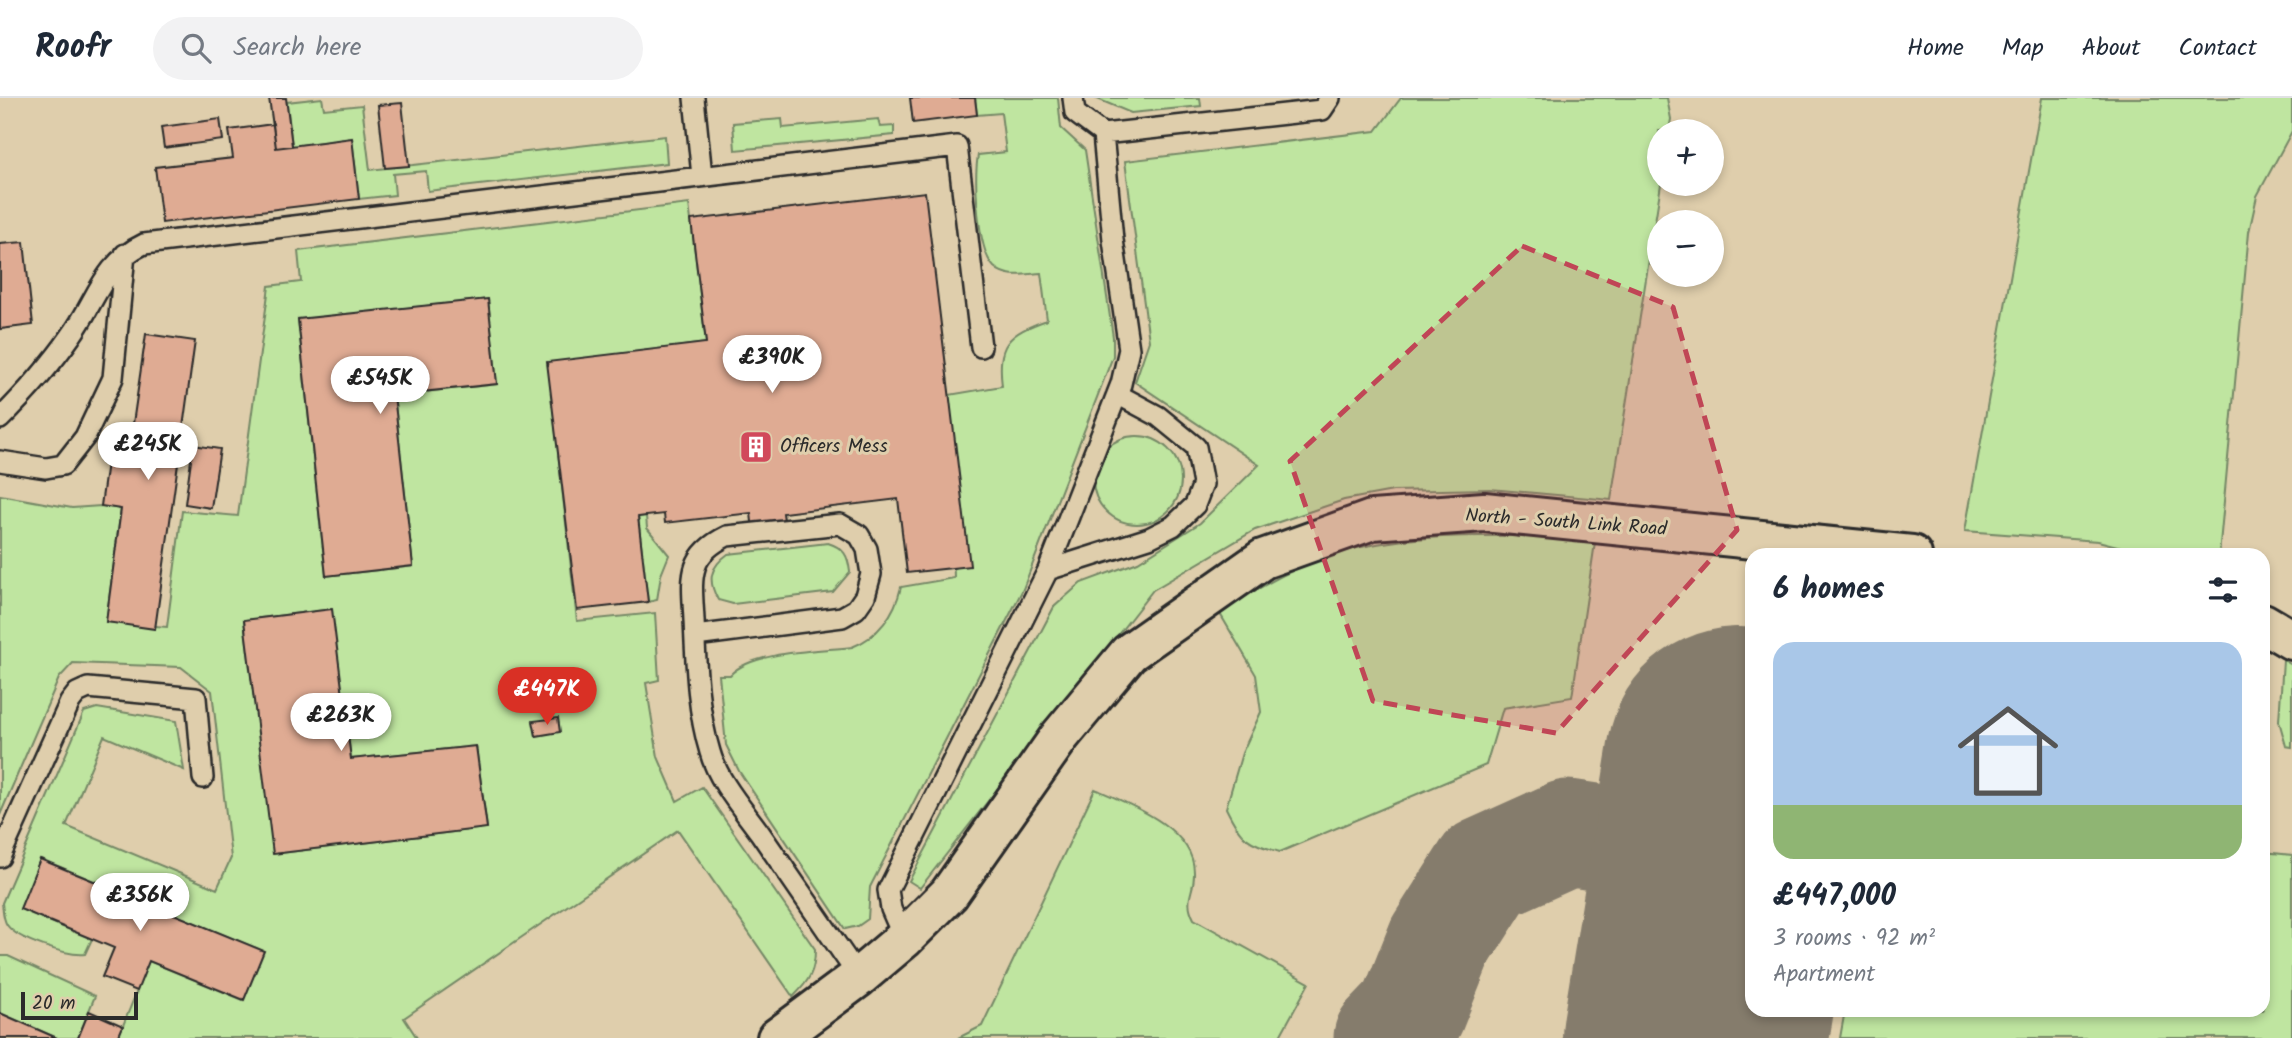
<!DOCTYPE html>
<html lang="en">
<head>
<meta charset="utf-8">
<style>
  :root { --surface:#fff; --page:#f2f2f3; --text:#1f2937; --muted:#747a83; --line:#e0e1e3; --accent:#d93025 }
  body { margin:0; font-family:Kalam,sans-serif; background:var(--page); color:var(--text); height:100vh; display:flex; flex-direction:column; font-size:26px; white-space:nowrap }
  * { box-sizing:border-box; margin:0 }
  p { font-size:23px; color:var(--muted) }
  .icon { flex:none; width:38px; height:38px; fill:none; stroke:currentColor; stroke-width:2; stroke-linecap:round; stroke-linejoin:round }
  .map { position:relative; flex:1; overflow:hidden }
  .details { position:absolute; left:1745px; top:450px; width:525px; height:469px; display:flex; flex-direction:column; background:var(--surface); border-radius:21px; box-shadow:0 4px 10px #0003 }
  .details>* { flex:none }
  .fabs { position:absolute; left:1647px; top:21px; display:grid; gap:14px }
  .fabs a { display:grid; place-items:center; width:77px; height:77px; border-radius:50%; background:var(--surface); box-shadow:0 4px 10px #0003; font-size:35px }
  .scale { position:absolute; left:21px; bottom:18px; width:117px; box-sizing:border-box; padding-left:7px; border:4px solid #2b2b2b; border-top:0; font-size:19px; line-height:24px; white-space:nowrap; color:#2b2b2b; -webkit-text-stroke:5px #dfceac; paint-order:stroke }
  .price { position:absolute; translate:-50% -60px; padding:0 16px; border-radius:24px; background:#fff; color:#222; font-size:23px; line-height:46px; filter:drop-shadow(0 2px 4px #0008) }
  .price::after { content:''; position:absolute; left:50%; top:42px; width:21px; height:16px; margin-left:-10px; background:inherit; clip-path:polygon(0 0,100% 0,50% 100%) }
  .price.active { background:var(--accent); color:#fff }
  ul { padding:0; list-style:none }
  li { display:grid; align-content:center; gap:14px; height:371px; padding:0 28px }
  li span { display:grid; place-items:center; height:217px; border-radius:21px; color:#555 }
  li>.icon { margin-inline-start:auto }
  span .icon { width:126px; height:126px; fill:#fffc; stroke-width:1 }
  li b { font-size:30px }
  h2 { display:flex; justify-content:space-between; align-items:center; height:84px; padding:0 28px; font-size:30px }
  header { display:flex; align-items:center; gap:42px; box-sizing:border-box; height:98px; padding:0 35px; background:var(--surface); border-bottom:2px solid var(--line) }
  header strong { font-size:33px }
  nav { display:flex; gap:38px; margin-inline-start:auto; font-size:24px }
  .search { width:490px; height:63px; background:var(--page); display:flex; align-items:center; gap:18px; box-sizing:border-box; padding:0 24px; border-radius:38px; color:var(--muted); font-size:26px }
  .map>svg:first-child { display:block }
  .green { fill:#bfe5a0; stroke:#758866; stroke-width:2; fill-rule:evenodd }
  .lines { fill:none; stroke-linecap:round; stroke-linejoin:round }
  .taxiway { stroke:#857c6c; stroke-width:107 }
  .runway { stroke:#857c6c; stroke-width:266 }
  .building { fill:#dfab93; stroke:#2b2b2b; stroke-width:2 }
  .lane-casing { stroke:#2b2b2b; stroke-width:24 }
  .street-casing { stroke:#2b2b2b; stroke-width:44 }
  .lane { stroke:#dfceac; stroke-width:19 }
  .street { stroke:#dfceac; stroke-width:38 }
  .marked { fill:#c04656; fill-opacity:0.2; stroke:#c04656; stroke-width:5; stroke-dasharray:14 9; stroke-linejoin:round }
  .labels { text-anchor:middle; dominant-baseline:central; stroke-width:6; stroke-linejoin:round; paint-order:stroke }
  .poi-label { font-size:19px; fill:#2b2b2b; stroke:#dfceac; text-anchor:start }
  .street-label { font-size:19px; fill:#2b2b2b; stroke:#dfceac }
</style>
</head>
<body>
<header>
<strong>Roofr</strong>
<div class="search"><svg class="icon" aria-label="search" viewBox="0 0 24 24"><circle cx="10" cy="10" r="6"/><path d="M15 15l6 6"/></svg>Search here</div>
<nav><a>Home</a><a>Map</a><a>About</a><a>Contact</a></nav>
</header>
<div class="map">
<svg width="2292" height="940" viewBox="0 0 2292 940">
  <rect width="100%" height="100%" fill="#dfceac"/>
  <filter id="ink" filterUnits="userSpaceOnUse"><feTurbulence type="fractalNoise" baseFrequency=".0143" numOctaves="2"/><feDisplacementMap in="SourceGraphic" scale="14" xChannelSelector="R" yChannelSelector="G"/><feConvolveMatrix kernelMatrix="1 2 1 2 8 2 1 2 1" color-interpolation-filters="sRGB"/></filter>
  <g filter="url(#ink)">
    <path class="green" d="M 322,0 L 324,11 L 362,7 L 370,72 L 665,38 L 667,65 L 428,93 L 426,73 L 393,76 L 395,97 L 359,101 L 352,40 L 292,48 L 287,4 Z
      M 975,0 L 1058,0 L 1061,30 L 1085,52 L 1113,239 L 1113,258 L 1023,491 L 870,789 L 868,821 L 858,828 L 845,831 L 739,673 L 726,647 L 719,577 L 730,577 C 752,553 819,553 852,549 C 878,539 895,516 901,489 L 954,480 L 949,297 L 1002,288 C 997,246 1007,236 1047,222 L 1041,175 C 1026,176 1007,181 994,169 C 977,152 974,80 978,57 L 1006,54 L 1001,15 L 977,17 Z
      M 1095,0 L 1200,0 L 1201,8 L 1131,15 Z
      M 1401,0 L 1667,0 L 1671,21 L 1669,33 L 1659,33 L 1661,86 L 1611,402 L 1490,391 L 1393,393 L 1344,402 L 1255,432 L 1153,492 L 920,790 L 909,783 L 1054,509 L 1081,485 L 1138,464 L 1200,425 L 1259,367 L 1135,284 L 1149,243 L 1125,63 L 1376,33 Z
      M 2042,0 L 2292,0 L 2292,33 L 2257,98 L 2249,134 L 2219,457 L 2152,457 L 2098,443 L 1965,433 Z
      M 782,21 L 783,30 L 878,21 L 880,29 L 894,28 L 894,37 L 735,52 L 733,25 Z
      M 689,106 L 706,245 L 548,265 L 577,523 L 655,515 L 659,582 L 646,585 L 658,659 L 677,703 L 702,689 L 815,851 C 815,874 809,883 793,899 L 678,732 L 404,920 L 417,940 L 118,940 L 149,863 L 243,902 L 263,853 L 41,761 L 20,811 L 92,841 L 85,856 C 68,858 17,842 7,827 C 3,821 3,812 2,805 L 84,614 L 97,610 L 176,623 L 184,672 L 104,638 L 66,728 L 217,791 L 231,760 L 212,593 L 181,569 L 73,565 L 59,580 L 0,717 L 0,397 L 72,410 L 101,408 L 121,411 L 106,524 L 167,529 L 182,413 L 238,418 L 269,188 L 301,184 L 298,153 ZM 488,201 L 497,286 L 394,297 L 413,468 L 326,478 L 298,222 ZM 331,511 L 351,661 L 476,648 L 487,730 L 274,756 L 244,522 Z
      M1093 382a44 44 0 1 1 88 0a44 44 0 1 1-88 0Z
      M 646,418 L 647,430 L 669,457 L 661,477 L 657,502 L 648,504 L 638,419 Z
      M 1596,438 L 1572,599 L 1503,610 L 1486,667 L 1280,754 C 1246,744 1241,741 1226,710 L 1242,655 L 1261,614 L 1256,577 L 1219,514 C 1259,490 1299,465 1345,453 C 1426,432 1513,439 1596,438 Z
      M 828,445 C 844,450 848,457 850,474 L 833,494 L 733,506 L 718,502 C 707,482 710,469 728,456 Z
      M 2283,562 L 2292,567 L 2292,649 L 2286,648 L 2279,623 Z
      M 1095,691 C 1129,706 1194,730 1194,774 C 1195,795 1183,800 1194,821 L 1309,885 L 1279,940 L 958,940 L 982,928 Z
      M 2263,754 L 2292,757 L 2292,940 L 1840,940 L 1845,912 L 2263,912 Z
      M 0,858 L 8,858 L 95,898 L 78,940 L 57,940 L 0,915 Z"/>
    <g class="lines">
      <path class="taxiway" d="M 1387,940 L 1412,914 L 1440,844 L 1486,772 L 1568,735 L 1615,742 L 1662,764 L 1689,794 L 1708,855"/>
      <path class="runway" d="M 1695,940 L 1740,662"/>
    </g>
    <path class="building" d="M 269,0 L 286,0 L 292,48 L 276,50 Z
      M 910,0 L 975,0 L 977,17 L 913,25 Z
      M 402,5 L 409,68 L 385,70 L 378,7 Z
      M 220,21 L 223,42 L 164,50 L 161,29 Z
      M 273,26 L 276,50 L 352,40 L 359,101 L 162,125 L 155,69 L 233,60 L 229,32 Z
      M 925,94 L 970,468 L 907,475 L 898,401 L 783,415 L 785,429 L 753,433 L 751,415 L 665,425 L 664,416 L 646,418 L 638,419 L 648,504 L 577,512 L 547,264 L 706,245 L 691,122 Z
      M 24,144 L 33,227 L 0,231 L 0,146 Z
      M 488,201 L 497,286 L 394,297 L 413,468 L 326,478 L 298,221 Z
      M 146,236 L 195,243 L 155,531 L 106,524 L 121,411 L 101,408 L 108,357 L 128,360 Z
      M 193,347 L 220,351 L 211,410 L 185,406 Z
      M 332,511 L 351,661 L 476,648 L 487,730 L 273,756 L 244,522 Z
      M 558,620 L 560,634 L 536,638 L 533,623 Z
      M 40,761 L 264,853 L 244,902 L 149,863 L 137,893 L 102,879 L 114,850 L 20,811 Z
      M 89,913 L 123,928 L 118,940 L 78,940 Z
      M 0,915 L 57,940 L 0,940 Z"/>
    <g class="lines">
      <defs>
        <path id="lane" d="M 694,0 L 702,78
          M 1073,0 L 1075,15 L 1103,36
          M 0,321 C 26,295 50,268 71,238 C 96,204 103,165 144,146 L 957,48 L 981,249
          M 0,363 L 46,370 L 63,367 L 85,339 L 113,280 L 125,156
          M 1048,472 L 1149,440 L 1173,428 L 1195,407 L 1203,386 L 1196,349 L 1158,318 L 1117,296
          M 695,538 L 842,519 L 856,511 L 865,498 L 871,476 L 867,451 L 859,437 L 840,426 L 727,438 C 686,458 692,481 694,522 C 696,566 697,611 710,654 C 718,683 742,710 760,735 C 793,783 826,831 859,879
          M 0,759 L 70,604 L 77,595 L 88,590 L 196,600 L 203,680
          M 904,841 L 891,811 L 888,792 L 1048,472 L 1121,286 L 1129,251 L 1113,142 L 1103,36 L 1322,12 L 1330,0"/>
        <path id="street" d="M 2263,525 L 2292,542
          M 777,940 L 859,879 L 904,841 L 949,796 L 1060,638 L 1129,555 L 1263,461 L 1372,422 L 1484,414 L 1912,457"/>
      </defs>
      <use href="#lane" class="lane-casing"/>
      <use href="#street" class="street-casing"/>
      <use href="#lane" class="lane"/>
      <use href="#street" class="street"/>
    </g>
  </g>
  <path class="marked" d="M 1522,148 L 1673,209 L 1737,432 L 1556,635 L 1373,603 L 1290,363 Z"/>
  <defs>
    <symbol id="building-square" viewBox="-11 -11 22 22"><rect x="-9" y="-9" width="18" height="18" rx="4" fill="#d1495b" stroke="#dfceac"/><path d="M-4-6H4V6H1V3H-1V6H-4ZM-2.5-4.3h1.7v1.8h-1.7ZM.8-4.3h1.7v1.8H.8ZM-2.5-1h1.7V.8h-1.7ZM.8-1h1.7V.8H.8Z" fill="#fff"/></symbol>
  </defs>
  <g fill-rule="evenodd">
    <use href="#building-square" x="737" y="330" width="38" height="38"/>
  </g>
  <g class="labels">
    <g class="poi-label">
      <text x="780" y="349">Officers Mess</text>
    </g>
    <g class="street-label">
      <text transform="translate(1566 425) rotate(4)">North - South Link Road</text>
    </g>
  </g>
</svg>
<div class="fabs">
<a>+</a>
<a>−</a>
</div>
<div class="scale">20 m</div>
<b class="price" style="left:772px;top:297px">£390K</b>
<b class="price" style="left:380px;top:318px">£545K</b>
<b class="price" style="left:148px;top:384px">£245K</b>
<b class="price active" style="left:547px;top:629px">£447K</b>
<b class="price" style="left:341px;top:655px">£263K</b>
<b class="price" style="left:140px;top:835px">£356K</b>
<section class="details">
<h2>6 homes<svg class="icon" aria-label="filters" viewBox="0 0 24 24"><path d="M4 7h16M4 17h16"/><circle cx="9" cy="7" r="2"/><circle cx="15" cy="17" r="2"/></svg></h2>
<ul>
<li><span style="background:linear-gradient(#a9c7e8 75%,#8fb573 0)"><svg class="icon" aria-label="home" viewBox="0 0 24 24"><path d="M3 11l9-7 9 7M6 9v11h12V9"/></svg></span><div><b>£447,000</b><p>3 rooms · 92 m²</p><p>Apartment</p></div></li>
</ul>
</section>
</div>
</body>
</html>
